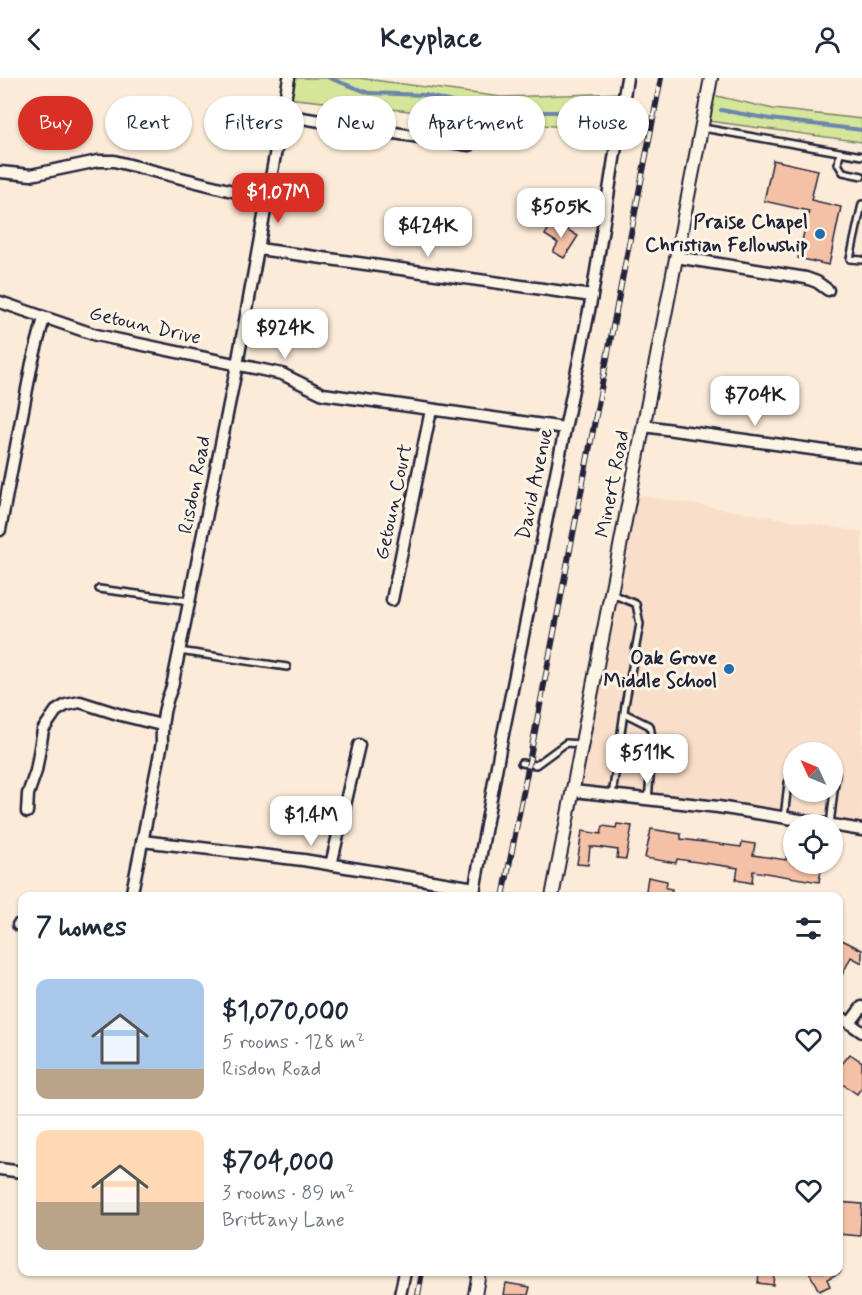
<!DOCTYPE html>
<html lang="en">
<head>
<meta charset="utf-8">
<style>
  :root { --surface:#fff; --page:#f6f6f7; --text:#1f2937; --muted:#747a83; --line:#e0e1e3; --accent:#d93025 }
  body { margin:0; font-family:Mynerve,sans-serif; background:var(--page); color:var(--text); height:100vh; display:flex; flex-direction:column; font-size:22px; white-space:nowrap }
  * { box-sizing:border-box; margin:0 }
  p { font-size:20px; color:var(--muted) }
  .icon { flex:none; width:33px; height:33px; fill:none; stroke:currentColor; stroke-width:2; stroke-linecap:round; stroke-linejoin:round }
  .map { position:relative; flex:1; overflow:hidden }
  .panel { position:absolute; left:18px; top:814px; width:825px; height:384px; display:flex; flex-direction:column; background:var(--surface); border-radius:12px; box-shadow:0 2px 4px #0004 }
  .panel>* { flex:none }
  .guide { position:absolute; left:18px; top:18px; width:826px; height:54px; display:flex; gap:12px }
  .needle { width:39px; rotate:314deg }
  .controls { position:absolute; left:783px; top:664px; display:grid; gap:12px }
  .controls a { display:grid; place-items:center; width:60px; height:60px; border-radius:50%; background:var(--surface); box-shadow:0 2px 4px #0004; font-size:30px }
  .price { position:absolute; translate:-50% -51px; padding:0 14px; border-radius:12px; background:#fff; color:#222; font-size:20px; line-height:39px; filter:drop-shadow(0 2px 3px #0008) }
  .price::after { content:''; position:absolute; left:50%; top:36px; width:18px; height:14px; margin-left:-9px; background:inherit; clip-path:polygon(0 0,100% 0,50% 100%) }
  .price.selected { background:var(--accent); color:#fff }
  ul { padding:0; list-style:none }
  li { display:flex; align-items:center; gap:18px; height:150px; padding:0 18px }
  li+li { border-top:2px solid var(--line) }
  li span { display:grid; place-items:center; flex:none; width:168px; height:120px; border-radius:12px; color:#555 }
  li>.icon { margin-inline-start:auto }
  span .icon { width:72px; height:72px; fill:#fffc; stroke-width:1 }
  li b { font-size:26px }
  h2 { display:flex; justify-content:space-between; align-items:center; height:72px; padding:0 18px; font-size:26px }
  .chip { padding:0 21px; border-radius:27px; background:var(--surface); box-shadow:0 2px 4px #0004; font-size:21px; line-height:54px }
  .chip.selected { background:var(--accent); color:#fff }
  header { display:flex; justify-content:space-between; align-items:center; height:78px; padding:0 18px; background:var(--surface); font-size:27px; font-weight:700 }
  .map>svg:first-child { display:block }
  .built { fill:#f9dec9; fill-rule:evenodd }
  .green { fill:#d5e69a; stroke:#7c846a; stroke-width:1.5 }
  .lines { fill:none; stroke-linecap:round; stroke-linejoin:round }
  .stream { stroke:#6a86ab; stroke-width:4 }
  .building { fill:#f5c1a6; stroke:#22223b; stroke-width:1.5 }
  .service-casing { stroke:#22223b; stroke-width:10 }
  .minor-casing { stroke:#22223b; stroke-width:15 }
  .tertiary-casing { stroke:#22223b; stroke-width:16 }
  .service { stroke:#fcf5e5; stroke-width:5 }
  .minor { stroke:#fcf5e5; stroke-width:10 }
  .tertiary { stroke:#fcf5e5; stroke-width:12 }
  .rail-casing { stroke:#22223b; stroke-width:6 }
  .rail { stroke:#fcf5e5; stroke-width:4; stroke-dasharray:11; stroke-linecap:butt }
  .poi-dot { fill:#1f6fb2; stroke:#fcf5e5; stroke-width:2 }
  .labels { text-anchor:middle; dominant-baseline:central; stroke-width:6; stroke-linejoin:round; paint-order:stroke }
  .poi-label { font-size:20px; font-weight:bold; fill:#22223b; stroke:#fcf5e5; text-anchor:end }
  .street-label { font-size:20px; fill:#22223b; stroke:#fcf5e5 }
</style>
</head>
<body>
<header><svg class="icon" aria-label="back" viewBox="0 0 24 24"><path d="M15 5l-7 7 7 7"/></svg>Keyplace<svg class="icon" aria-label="person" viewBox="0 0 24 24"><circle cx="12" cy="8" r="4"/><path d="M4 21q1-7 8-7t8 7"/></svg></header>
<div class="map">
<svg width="862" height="1217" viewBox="0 0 862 1217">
  <rect width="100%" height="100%" fill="#fbebd8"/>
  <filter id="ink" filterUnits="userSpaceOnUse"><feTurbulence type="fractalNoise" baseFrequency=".0167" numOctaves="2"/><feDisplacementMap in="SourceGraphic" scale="12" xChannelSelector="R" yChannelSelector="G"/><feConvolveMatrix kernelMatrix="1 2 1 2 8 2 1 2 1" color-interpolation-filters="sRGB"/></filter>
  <g filter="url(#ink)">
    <path class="built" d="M 631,416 L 862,454 L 862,752 L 573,713 ZM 794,675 L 832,675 L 832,714 L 794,714 Z"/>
    <path class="green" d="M 289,0 L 358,0 L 501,19 L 625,15 L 619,55 L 286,20 Z
      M 708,16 L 773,31 L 862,41 L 862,64 L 702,42 Z"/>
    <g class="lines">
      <path class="stream" d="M 329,0 L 369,15 L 425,17 L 463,27 L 543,34 L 605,34
        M 721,32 L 770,41 L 862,52"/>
    </g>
    <path class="building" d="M 773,82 L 818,92 L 811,122 L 841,129 L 829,187 L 798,180 L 809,133 L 764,123 Z
      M 553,143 L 578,158 L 564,180 L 553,174 L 558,165 L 545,157 Z
      M 617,746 L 632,748 L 626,781 L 617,780 L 618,772 L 596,769 L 590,769 L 588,787 L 577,786 L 582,753 L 601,756 L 603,748 L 616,750 Z
      M 651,751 L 681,756 L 681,761 L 741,769 L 742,764 L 755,766 L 753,777 L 786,782 L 788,765 L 794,765 L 794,786 L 822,786 L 819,804 L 753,793 L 752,805 L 736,802 L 738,790 L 677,781 L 676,785 L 645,780 Z
      M 648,799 L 667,803 L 666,810 L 672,811 L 670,819 L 645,819 Z
      M 838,860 L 862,872 L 862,885 L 851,879 L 838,905 Z
      M 850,976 L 862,984 L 862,1009 L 857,1016 L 838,1003 L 838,991 Z
      M 838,1124 L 862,1126 L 860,1158 L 838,1156 Z
      M 759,1194 L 774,1194 L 773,1207 L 758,1205 Z
      M 809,1194 L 841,1194 L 827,1201 L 830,1208 L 819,1213 Z
      M 506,1205 L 530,1209 L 528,1217 L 504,1217 Z"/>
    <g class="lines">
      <defs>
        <path id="service" d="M 703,50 L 862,78
          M 840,74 L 838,86 L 843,94 L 862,98
          M 862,126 L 850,181 L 862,182
          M 99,511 L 190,523
          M 179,573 L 287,589
          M 624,635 L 650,648 L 653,664 L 648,722
          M 521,685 L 536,687 L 566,665 L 581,666
          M 612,718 L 625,627 L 640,546 L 636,526 L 612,516
          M 784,740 L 788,705 L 794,692
          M 830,747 L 836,695 L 832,692"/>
        <path id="minor" d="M 283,37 L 469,67
          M 0,94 L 31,97 L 98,83 L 114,83 L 268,122
          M 259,171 L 592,218
          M 676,179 L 806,200 L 817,204 L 828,212
          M 0,224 L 96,257 L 282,296 L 323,316 L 565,350
          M 644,348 L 862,378
          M 0,452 L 32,285 L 44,240
          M 392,522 L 431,332
          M 573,713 L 718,729 L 832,747
          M 27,734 L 28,716 L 36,693 L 43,652 L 56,633 L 66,627 L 80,624 L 121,637 L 161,647
          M 832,747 L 862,752
          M 142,763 L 303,782 L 475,810
          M 331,787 L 359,667
          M 131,819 L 162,665 C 161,646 164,627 172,609 L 237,287 L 289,0
          M 473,819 L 500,671 L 592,218 L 627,0
          M 18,847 L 22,847
          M 838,937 L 862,954
          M 850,945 L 862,929
          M 0,1091 L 22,1094
          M 400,1217 L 405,1194"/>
        <path id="tertiary" d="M 552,819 L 711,0
          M 475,1217 L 479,1194"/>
      </defs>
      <use href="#service" class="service-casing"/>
      <use href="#minor" class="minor-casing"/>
      <use href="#tertiary" class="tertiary-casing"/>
      <use href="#service" class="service"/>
      <use href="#minor" class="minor"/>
      <use href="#tertiary" class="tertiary"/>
      <defs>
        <path id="rail" d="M 503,819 L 661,0
          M 418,1217 L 422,1194"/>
      </defs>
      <use href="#rail" class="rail-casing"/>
      <use href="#rail" class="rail"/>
    </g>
  </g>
  <g class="poi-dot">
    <circle cx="820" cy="156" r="6"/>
    <circle cx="729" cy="591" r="6"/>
  </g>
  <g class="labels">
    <g class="poi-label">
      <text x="808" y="144">Praise Chapel<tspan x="808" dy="23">Christian Fellowship</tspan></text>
      <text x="717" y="580">Oak Grove<tspan x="717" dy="23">Middle School</tspan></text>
    </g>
    <g class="street-label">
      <text transform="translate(145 248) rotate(13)">Getoun Drive</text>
      <text transform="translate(535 406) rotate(-78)">David Avenue</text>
      <text transform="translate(613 406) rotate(-79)">Minert Road</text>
      <text transform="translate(195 407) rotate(-79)">Risdon Road</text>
      <text transform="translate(394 424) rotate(-78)">Getoun Court</text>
    </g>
  </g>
</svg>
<div class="controls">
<a><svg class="needle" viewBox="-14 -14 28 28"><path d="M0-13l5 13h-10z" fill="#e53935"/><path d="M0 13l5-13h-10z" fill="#747a83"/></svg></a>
<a><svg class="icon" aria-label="locate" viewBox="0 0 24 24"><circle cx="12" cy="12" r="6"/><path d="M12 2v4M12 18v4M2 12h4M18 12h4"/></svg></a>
</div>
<b class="price selected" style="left:278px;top:146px">$1.07M</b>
<b class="price" style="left:561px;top:161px">$505K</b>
<b class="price" style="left:428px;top:180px">$424K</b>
<b class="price" style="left:285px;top:282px">$924K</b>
<b class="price" style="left:755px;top:349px">$704K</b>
<b class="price" style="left:647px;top:707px">$511K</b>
<b class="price" style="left:311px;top:769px">$1.4M</b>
<div class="guide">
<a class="chip selected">Buy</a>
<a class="chip">Rent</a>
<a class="chip">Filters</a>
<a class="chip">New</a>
<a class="chip">Apartment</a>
<a class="chip">House</a>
</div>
<section class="panel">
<h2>7 homes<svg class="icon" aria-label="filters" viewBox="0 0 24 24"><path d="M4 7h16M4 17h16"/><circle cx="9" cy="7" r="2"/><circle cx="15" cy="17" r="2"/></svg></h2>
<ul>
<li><span style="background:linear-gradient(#a9c7e8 75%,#b9a48a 0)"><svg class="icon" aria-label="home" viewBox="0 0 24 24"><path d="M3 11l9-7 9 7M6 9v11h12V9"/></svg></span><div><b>$1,070,000</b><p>5 rooms · 128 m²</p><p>Risdon Road</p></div><svg class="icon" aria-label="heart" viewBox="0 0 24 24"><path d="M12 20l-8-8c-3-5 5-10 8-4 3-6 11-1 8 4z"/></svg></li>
<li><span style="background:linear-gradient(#ffd9b3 60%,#b9a48a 0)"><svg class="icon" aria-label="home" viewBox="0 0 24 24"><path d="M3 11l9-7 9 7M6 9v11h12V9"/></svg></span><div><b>$704,000</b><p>3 rooms · 89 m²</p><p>Brittany Lane</p></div><svg class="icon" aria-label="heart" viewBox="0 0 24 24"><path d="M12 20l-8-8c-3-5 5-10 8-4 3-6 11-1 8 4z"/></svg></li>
</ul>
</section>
</div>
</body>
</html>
